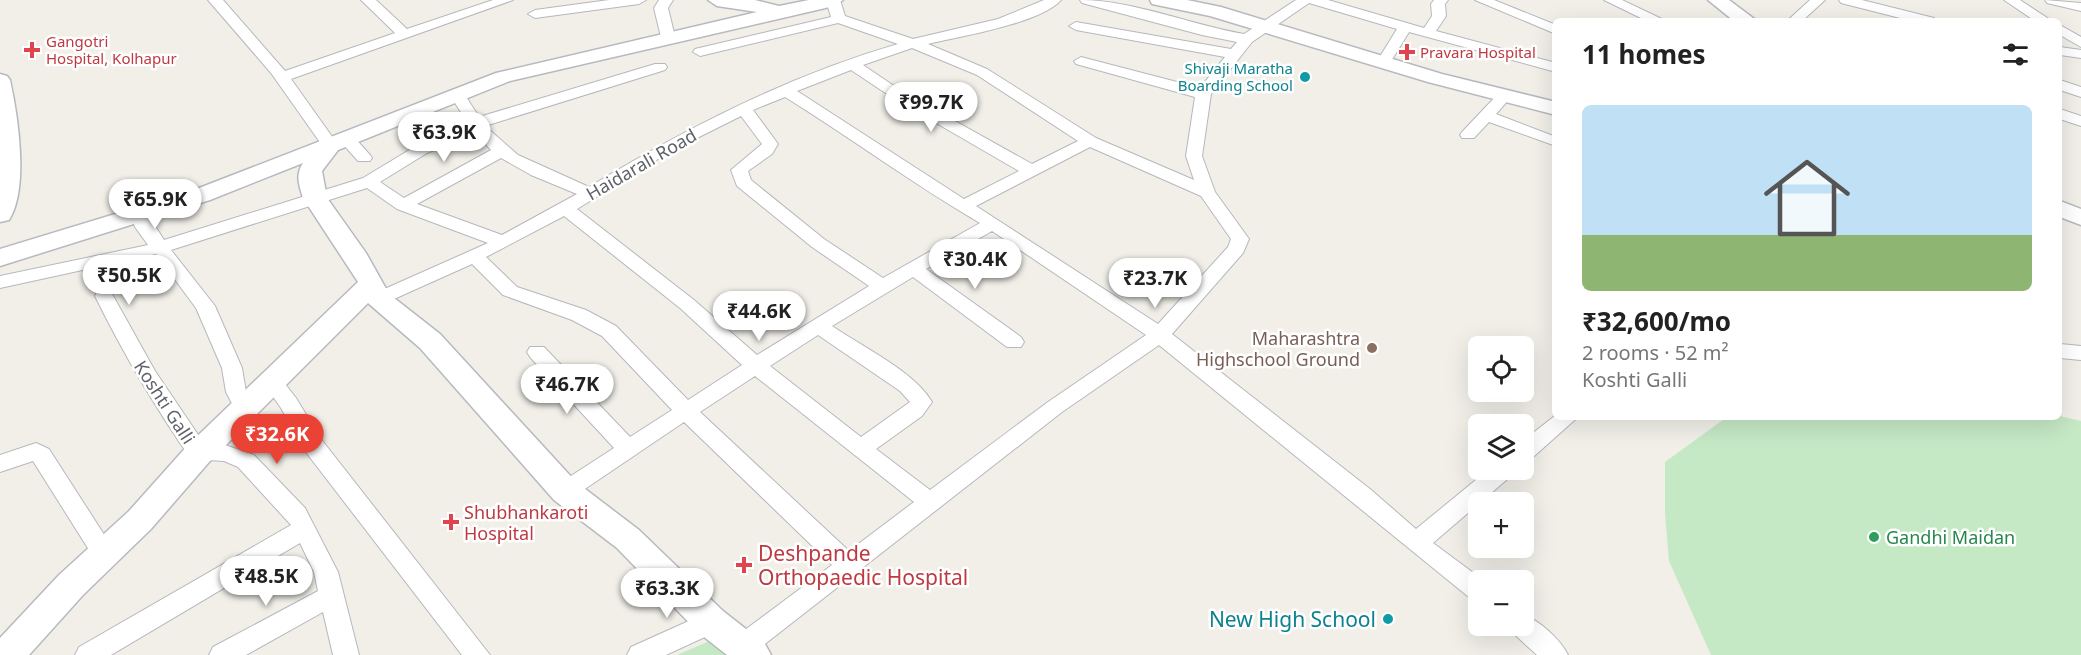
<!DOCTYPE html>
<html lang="en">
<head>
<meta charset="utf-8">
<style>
  :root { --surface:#fff; --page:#f6f6f6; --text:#222; --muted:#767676; --line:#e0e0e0; --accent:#ea4335 }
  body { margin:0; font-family:"Noto Sans",sans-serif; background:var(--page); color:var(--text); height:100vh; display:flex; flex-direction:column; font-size:22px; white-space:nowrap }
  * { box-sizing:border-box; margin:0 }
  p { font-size:20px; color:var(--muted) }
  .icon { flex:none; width:33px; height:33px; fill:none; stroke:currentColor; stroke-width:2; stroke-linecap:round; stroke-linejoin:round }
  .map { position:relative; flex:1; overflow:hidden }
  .sheet { position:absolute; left:1552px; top:18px; width:510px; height:402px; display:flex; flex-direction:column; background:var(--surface); border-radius:9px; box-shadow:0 6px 24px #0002 }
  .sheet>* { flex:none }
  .tools { position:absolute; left:1468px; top:336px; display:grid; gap:12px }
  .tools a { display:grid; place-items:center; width:66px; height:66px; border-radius:9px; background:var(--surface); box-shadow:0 6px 24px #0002; font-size:30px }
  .price { position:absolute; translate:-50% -51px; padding:0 14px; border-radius:21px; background:#fff; color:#222; font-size:20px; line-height:39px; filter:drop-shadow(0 2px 3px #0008) }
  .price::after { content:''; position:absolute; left:50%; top:36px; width:18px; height:14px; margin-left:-9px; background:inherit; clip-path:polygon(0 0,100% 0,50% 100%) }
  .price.current { background:var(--accent); color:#fff }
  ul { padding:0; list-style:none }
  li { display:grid; align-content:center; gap:12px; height:318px; padding:0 30px }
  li+li { border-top:2px solid var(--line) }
  li span { display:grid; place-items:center; height:186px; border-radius:9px; color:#555 }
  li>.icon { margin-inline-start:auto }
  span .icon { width:108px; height:108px; fill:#fffc; stroke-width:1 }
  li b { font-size:26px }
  h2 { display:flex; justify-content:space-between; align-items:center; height:72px; padding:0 30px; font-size:26px }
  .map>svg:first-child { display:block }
  .green { fill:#c5e8c5 }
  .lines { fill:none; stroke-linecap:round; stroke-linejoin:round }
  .street-casing { stroke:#b5b8bc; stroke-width:2 }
  .secondary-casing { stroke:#b6babf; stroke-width:3 }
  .street { fill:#fff; fill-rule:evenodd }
  .secondary { fill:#fff; fill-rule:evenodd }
  .health-dot { fill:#e0444e; stroke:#fff; stroke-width:2 }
  .culture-dot { fill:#0f9aa8; stroke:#fff; stroke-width:2 }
  .education-dot { fill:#8d6e63; stroke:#fff; stroke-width:2 }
  .leisure-dot { fill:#2e9e5b; stroke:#fff; stroke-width:2 }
  .labels { text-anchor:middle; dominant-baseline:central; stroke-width:5; stroke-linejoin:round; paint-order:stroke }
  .far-health-label { font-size:15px; fill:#be3a42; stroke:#fff; text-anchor:start }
  .far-culture-label { font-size:15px; fill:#0d838f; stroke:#fff; text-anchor:end }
  .street-label { font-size:18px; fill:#5f6368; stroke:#fff }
  .education-label { font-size:18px; fill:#785e54; stroke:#fff; text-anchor:end }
  .health-label { font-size:18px; fill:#be3a42; stroke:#fff; text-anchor:start }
  .leisure-label { font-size:18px; fill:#27864d; stroke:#fff; text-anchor:start }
  .near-health-label { font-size:21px; fill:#be3a42; stroke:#fff; text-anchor:start }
  .near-culture-label { font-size:21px; fill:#0d838f; stroke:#fff; text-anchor:end }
</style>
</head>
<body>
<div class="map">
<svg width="2081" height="655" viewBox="0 0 2081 655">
  <rect width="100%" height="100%" fill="#f1efe8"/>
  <path class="green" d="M 2060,416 L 2081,421 L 2081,655 L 1711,655 L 1669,561 L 1665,513 L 1665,462 L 1727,417 Z
    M 712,640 L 727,655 L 677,655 Z"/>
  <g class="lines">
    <defs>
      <path id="street" d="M 208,0 L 223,0 L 285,71 L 395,33 L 361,0 L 376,0 L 407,29 L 493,0 L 513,0 L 291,79 L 338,145 L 330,150 L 324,148 L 271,73 Z
        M 609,0 L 646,0 L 639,4 L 535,18 L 528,14 L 535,10 Z
        M 659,0 L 673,0 L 668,8 L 675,37 L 673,40 L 668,41 L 661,37 L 654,8 Z
        M 826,0 L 840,0 L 845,16 L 913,39 L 998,19 L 1044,0 L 1061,0 C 1039,24 961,36 928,44 L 987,69 L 1096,138 L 1194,180 L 1186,156 L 1195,97 L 1076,64 L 1074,61 L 1081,57 L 1200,88 L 1225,57 L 1076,30 L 1069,26 L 1076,22 L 1231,49 L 1237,42 L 1202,35 L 1082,3 L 1080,0 C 1132,0 1192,25 1244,34 L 1296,0 L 1328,0 L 1424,28 L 1432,16 L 1431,4 L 1434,0 L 1448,0 L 1445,4 L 1446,16 L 1436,31 L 1556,63 L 1556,72 L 1409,32 L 1388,66 L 1383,67 L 1376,63 L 1397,29 L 1309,3 L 1252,42 L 1211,94 L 1202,156 L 1215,192 L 1249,239 L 1243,253 L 1172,334 L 1370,489 L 1416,529 L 1488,470 L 1514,470 L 1511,476 L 1433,543 L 1483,580 L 1479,580 L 1479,601 L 1470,598 L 1159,345 L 1062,412 L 752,654 L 737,655 L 730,646 L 734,638 L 832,565 L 684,422 L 573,497 L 565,500 L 557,497 L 554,491 L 557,485 L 614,448 L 530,357 L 527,352 L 530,347 L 544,347 L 630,437 L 672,410 L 602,336 L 572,320 L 503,295 L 472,264 L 385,303 L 371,303 L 369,299 L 371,295 L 488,243 L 397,209 L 367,188 L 171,250 L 215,306 L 242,368 L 246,392 L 254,408 L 251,413 L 244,416 L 237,413 L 226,392 L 222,368 L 196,308 L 156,254 L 0,288 L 0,276 L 148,245 L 135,227 L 130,214 L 133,210 L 145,210 L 164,240 L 363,178 L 416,146 L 469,125 L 450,95 L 453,92 L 463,92 L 479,117 L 655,64 L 665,64 L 667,67 L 665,70 L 485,126 L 518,155 L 589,187 C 687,128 788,76 898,44 L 838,23 L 700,56 L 693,52 L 695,49 L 831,17 ZM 912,48 L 977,75 L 1078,141 L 1032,164 L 903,92 L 863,65 ZM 851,70 L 893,98 L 1019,171 L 964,199 L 797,91 ZM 785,97 C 851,138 913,184 980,223 L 883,278 L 824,239 L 751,180 L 748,171 L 772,154 L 778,144 L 753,110 ZM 741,116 L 762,144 L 731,170 L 737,186 L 812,247 L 869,286 L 757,355 L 694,300 L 577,209 L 671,151 ZM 475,133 L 491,150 L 404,198 L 380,182 L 427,153 ZM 1090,147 L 1201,196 L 1231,239 L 1228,247 L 1158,324 L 976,206 ZM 501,158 L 531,175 L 577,194 L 502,235 L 417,204 ZM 564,216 L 680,308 L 742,365 L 688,400 L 616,326 L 586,310 L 517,287 L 486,257 ZM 992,231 L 1146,335 L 1048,402 L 930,490 L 876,449 L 922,416 L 932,402 C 915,372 861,346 832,326 L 913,277 L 1007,347 L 1021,347 L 1024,342 L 1021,337 L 926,269 ZM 818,335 L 900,391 L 910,402 L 861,437 L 770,366 ZM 755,376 L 914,502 L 849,551 L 700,412 Z
        M 1475,0 L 1494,0 L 1556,25 L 1556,34 Z
        M 1604,0 L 1622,0 L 1666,21 L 1647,21 Z
        M 1810,0 L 1825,0 L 1802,21 L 1787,21 Z
        M 1839,0 L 1862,0 L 1934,18 L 1936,21 L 1912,21 L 1841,3 Z
        M 2004,0 L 2020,0 L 2052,21 L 2035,21 Z
        M 2045,0 L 2081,3 L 2081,11 L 2047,3 Z
        M 2060,25 L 2081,37 L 2081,47 L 2060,35 Z
        M 2060,47 L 2081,50 L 2081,58 L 2060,55 Z
        M 2060,80 L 2081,87 L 2081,97 L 2060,90 Z
        M 1503,92 L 1511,97 L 1496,114 L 1556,137 L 1556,146 L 1489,122 L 1474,138 L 1462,138 L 1460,135 L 1462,132 L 1498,94 Z
        M 2060,109 L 2081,116 L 2081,126 L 2060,119 Z
        M 347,134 L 353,136 L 370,155 L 372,158 L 370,161 L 358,161 L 341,142 L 339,139 L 341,136 Z
        M 104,290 L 111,292 L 155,371 L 205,445 L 225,445 L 254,455 L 305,508 L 338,572 L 359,655 L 333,655 L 323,612 L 246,655 L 209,655 L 213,647 L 318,591 L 314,572 L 300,543 L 111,655 L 75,655 L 79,647 L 291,525 L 238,467 L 224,461 L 191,459 C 155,407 123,353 95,296 L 97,292 Z
        M 2060,344 L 2081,346 L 2081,360 L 2060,358 Z
        M 272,374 L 279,376 L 296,398 L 321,439 L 490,655 L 462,655 L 305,451 L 281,408 L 262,381 L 265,376 Z
        M 1556,415 L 1556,417 L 1578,417 L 1532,458 L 1524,460 L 1524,440 Z
        M 36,443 L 49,449 L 112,547 L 116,554 L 112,561 L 104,564 L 96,561 L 33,461 L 0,472 L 0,455 Z
        M 711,611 L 720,614 L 723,622 L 720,630 L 666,655 L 627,655 L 631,647 Z
        M 1524,615 C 1540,621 1561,640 1568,655 L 1537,655 L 1514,634 L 1511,626 L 1524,626 Z"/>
      <path id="secondary" d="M 708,0 L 755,0 L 779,6 L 809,0 L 843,0 L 834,6 L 510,81 L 338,150 L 322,171 L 327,198 L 366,253 L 389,294 L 440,334 L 576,482 L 639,530 L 723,611 L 765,644 L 771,655 L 727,655 L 699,633 L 617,548 L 554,500 L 420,348 L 368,303 L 210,461 L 151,529 L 83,595 L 29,655 L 0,655 L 0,638 L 59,575 L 129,511 L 188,445 L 358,282 L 303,198 C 299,185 295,175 303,163 L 210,200 L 0,266 L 0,249 L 194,190 L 496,73 L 757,12 L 717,6 Z
        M 1150,0 L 1187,0 L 1221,7 L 1442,74 L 1556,102 L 1556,115 L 1428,82 L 1210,16 L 1152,4 Z
        M 1708,0 L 1729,0 L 1757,21 L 1734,21 Z
        M 0,74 L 7,76 L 10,80 C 18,116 29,189 9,220 L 0,222 Z
        M 2060,201 L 2081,209 L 2081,225 L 2060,217 Z"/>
    </defs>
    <use href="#street" class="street-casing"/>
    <use href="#secondary" class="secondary-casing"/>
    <use href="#street" class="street"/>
    <use href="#secondary" class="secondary"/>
  </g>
  <g class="health-dot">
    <path d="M29 41h6v6h6v6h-6v6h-6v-6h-6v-6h6z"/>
    <path d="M1404 43h6v6h6v6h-6v6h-6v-6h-6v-6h6z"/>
    <path d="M448 513h6v6h6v6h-6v6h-6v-6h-6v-6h6z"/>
    <path d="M741 556h6v6h6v6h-6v6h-6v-6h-6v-6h6z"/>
  </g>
  <g class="culture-dot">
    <circle cx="1305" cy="77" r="6"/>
    <circle cx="1388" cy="619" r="6"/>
  </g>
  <circle class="education-dot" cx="1372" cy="348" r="6"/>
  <circle class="leisure-dot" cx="1874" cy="537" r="6"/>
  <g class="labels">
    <g class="far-health-label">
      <text x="46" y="41">Gangotri<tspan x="46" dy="17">Hospital, Kolhapur</tspan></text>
      <text x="1420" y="52">Pravara Hospital</text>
    </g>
    <g class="far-culture-label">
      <text x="1293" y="68">Shivaji Maratha<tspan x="1293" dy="17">Boarding School</tspan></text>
    </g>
    <g class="street-label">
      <text transform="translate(641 164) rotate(-30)">Haidarali Road</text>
      <text transform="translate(165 402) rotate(57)">Koshti Galli</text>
    </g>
    <g class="education-label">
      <text x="1360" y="338">Maharashtra<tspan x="1360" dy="21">Highschool Ground</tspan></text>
    </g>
    <g class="health-label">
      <text x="464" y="512">Shubhankaroti<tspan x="464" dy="21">Hospital</tspan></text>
    </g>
    <g class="leisure-label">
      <text x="1886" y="537">Gandhi Maidan</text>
    </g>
    <g class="near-health-label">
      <text x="758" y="553">Deshpande<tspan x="758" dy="24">Orthopaedic Hospital</tspan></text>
    </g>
    <g class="near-culture-label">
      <text x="1376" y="619">New High School</text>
    </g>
  </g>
</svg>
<div class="tools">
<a><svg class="icon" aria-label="locate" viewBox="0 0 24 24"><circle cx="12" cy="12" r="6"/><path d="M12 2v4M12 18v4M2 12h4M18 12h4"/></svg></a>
<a><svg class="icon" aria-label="layers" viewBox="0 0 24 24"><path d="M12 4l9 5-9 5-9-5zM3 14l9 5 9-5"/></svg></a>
<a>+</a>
<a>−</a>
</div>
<b class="price" style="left:931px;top:133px">₹99.7K</b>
<b class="price" style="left:444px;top:163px">₹63.9K</b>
<b class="price" style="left:155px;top:230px">₹65.9K</b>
<b class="price" style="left:975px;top:290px">₹30.4K</b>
<b class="price" style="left:129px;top:306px">₹50.5K</b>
<b class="price" style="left:1155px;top:309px">₹23.7K</b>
<b class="price" style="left:759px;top:342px">₹44.6K</b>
<b class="price" style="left:567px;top:415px">₹46.7K</b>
<b class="price current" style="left:277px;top:465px">₹32.6K</b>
<b class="price" style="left:266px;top:607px">₹48.5K</b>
<b class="price" style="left:667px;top:619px">₹63.3K</b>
<section class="sheet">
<h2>11 homes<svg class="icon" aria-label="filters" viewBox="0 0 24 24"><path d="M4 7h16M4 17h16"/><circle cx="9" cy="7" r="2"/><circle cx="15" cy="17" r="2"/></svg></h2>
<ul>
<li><span style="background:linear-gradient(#bfe0f5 70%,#8fb573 0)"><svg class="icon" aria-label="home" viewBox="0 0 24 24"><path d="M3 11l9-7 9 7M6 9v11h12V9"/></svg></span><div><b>₹32,600/mo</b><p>2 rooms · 52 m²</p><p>Koshti Galli</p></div></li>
</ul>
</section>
</div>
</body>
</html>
